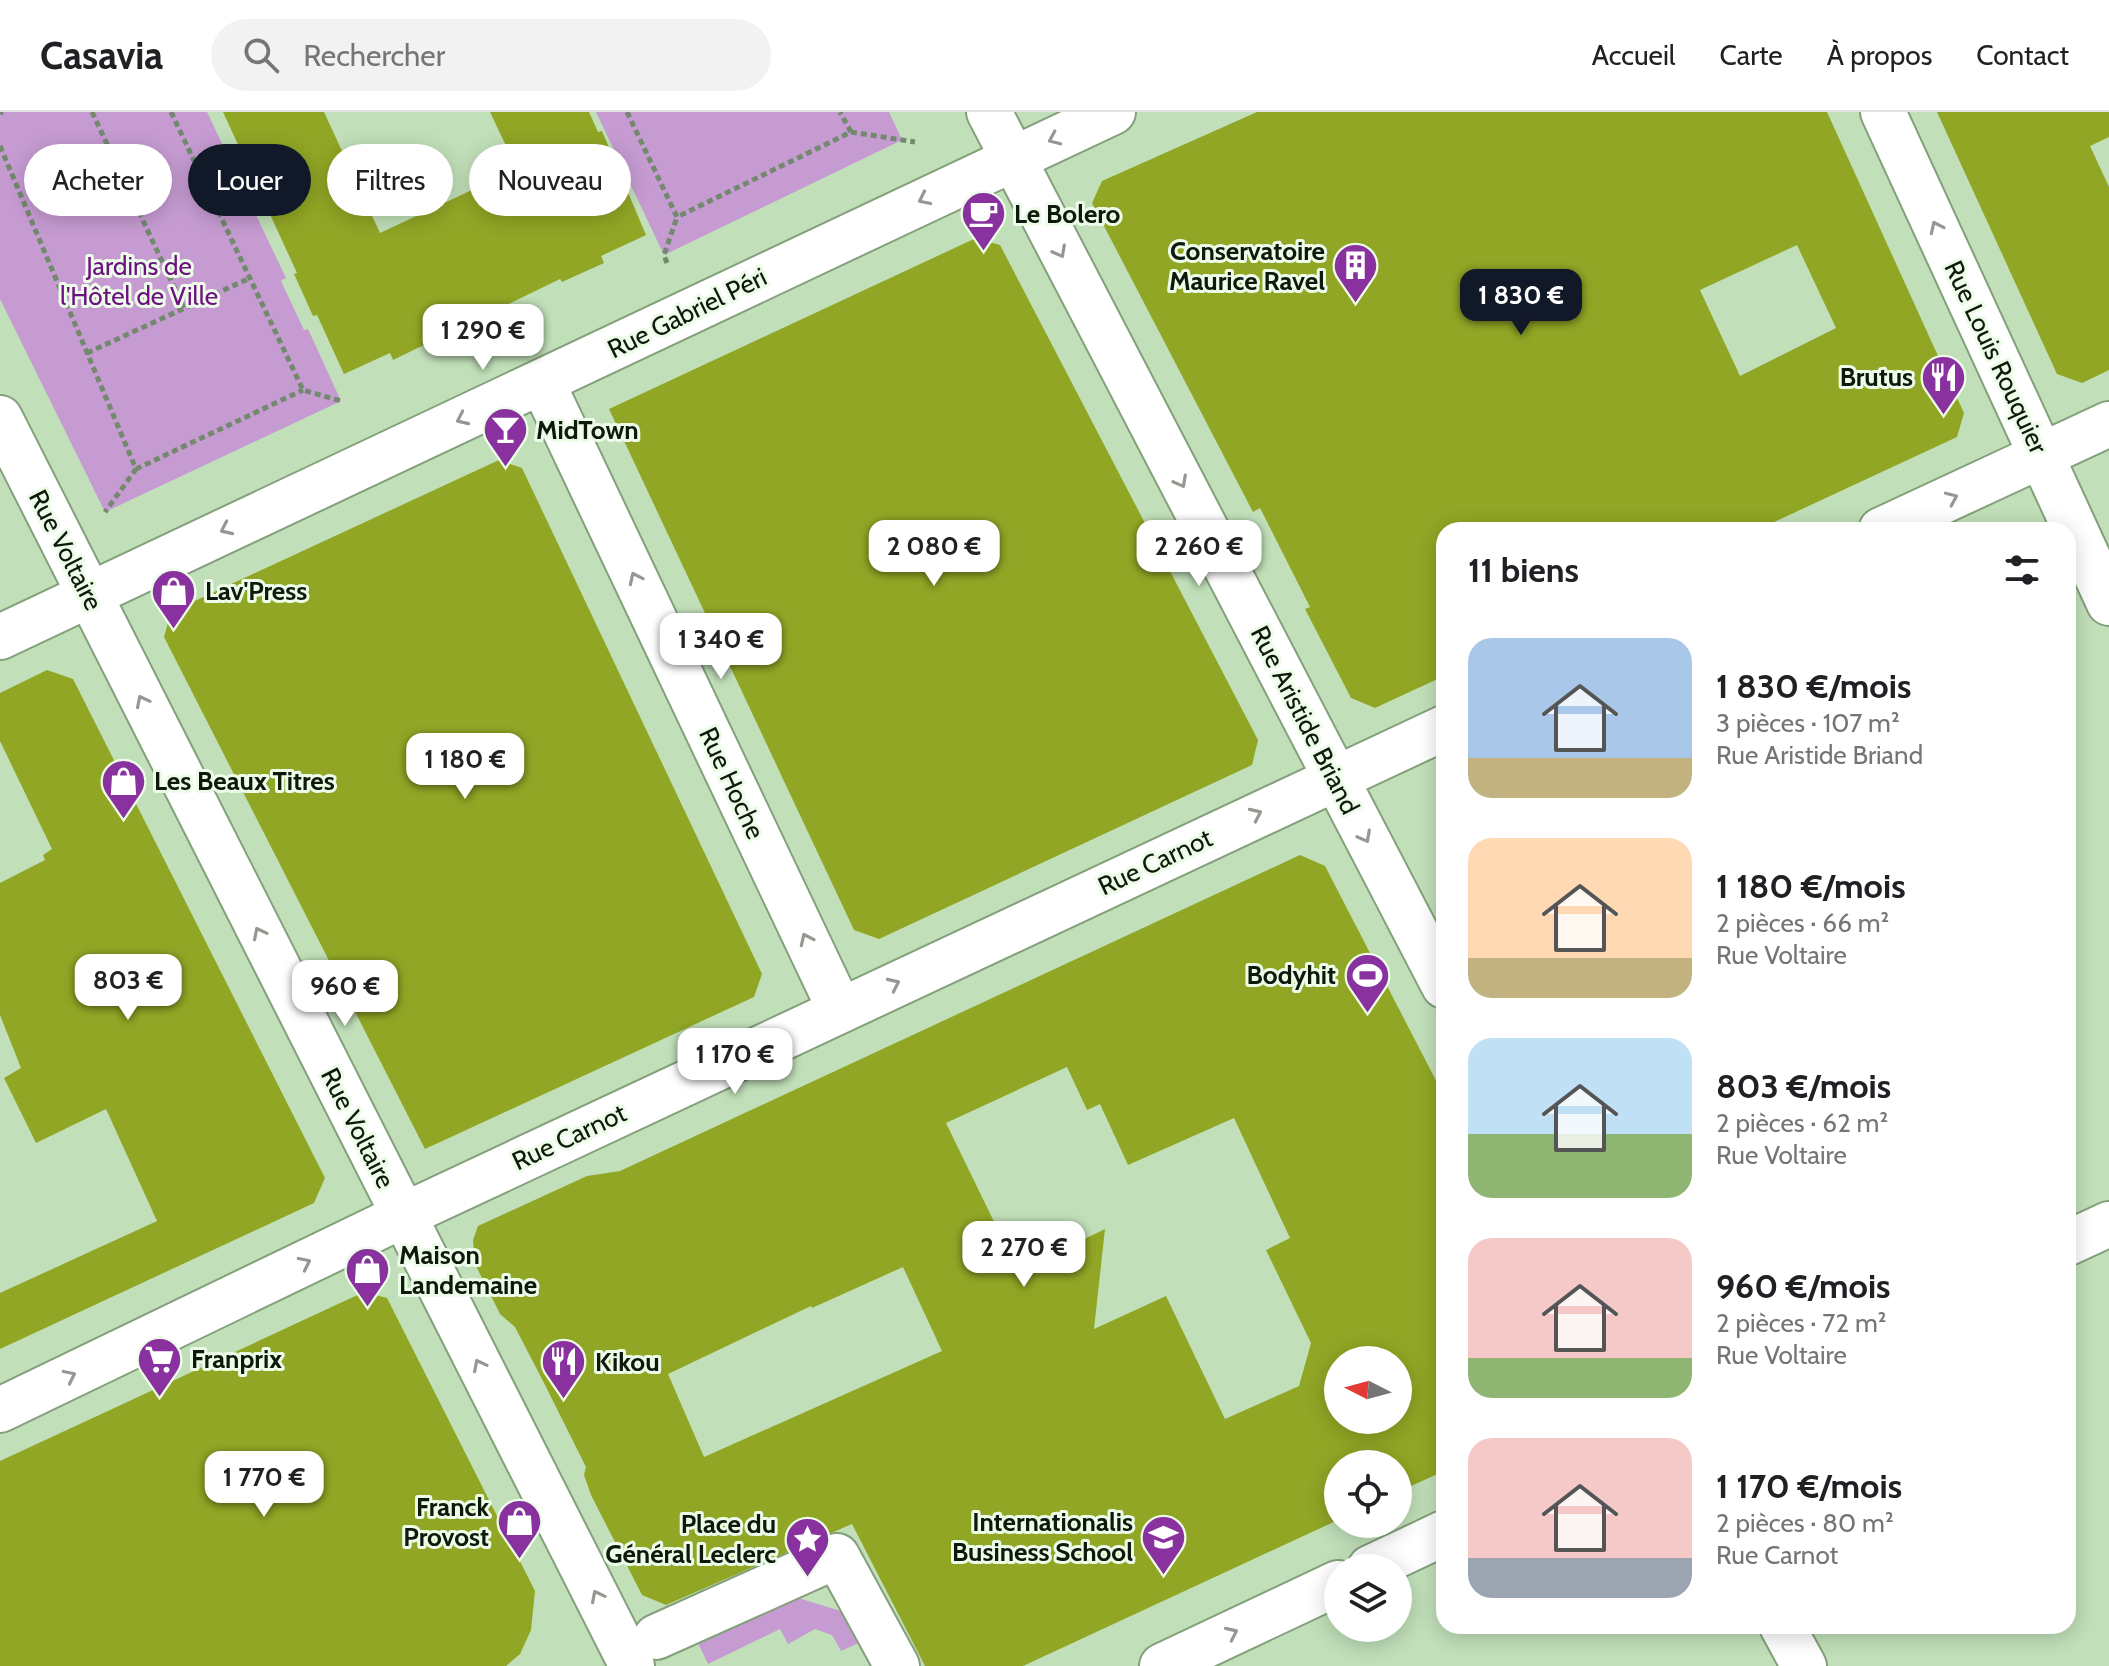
<!DOCTYPE html>
<html lang="fr">
<head>
<meta charset="utf-8">
<style>
  :root { --surface:#fff; --page:#f2f2f2; --text:#202124; --muted:#757577; --line:#e0e0e0; --accent:#111827 }
  body { margin:0; font-family:Cabin,sans-serif; background:var(--page); color:var(--text); height:100vh; display:flex; flex-direction:column; font-size:30px; white-space:nowrap }
  * { box-sizing:border-box; margin:0 }
  p { font-size:26px; color:var(--muted) }
  .icon { flex:none; width:44px; height:44px; fill:none; stroke:currentColor; stroke-width:2; stroke-linecap:round; stroke-linejoin:round }
  .map { position:relative; flex:1; overflow:hidden }
  .drawer { position:absolute; left:1436px; top:410px; width:640px; height:1112px; display:flex; flex-direction:column; background:var(--surface); border-radius:24px; box-shadow:0 4px 20px #0003 }
  .drawer>* { flex:none }
  .banner { position:absolute; left:24px; top:32px; width:760px; height:72px; display:flex; gap:16px }
  .needle { width:52px; rotate:276deg }
  .controls { position:absolute; left:1324px; top:1234px; display:grid; gap:16px }
  .controls a { display:grid; place-items:center; width:88px; height:88px; border-radius:50%; background:var(--surface); box-shadow:0 4px 20px #0003; font-size:40px }
  .price { position:absolute; translate:-50% -68px; padding:0 18px; border-radius:16px; background:#fff; color:#222; font-size:26px; line-height:52px; filter:drop-shadow(0 2px 4px #0008) }
  .price::after { content:''; position:absolute; left:50%; top:48px; width:24px; height:18px; margin-left:-12px; background:inherit; clip-path:polygon(0 0,100% 0,50% 100%) }
  .price.on { background:var(--accent); color:#fff }
  ul { padding:0; list-style:none }
  li { display:flex; align-items:center; gap:24px; height:200px; padding:0 32px }
  li span { display:grid; place-items:center; flex:none; width:224px; height:160px; border-radius:24px; color:#555 }
  li>.icon { margin-inline-start:auto }
  span .icon { width:96px; height:96px; fill:#fffc; stroke-width:1 }
  li b { font-size:34px }
  h2 { display:flex; justify-content:space-between; align-items:center; height:96px; padding:0 32px; font-size:34px }
  .pill { padding:0 28px; border-radius:36px; background:var(--surface); box-shadow:0 4px 20px #0003; font-size:28px; line-height:72px }
  .pill.on { background:var(--accent); color:#fff }
  header { display:flex; align-items:center; gap:48px; box-sizing:border-box; height:112px; padding:0 40px; background:var(--surface); border-bottom:2px solid var(--line) }
  header strong { font-size:38px }
  nav { display:flex; gap:44px; margin-inline-start:auto; font-size:28px }
  .search { width:560px; height:72px; background:var(--page); display:flex; align-items:center; gap:20px; box-sizing:border-box; padding:0 28px; border-radius:44px; color:var(--muted); font-size:30px }
  .map>svg:first-child { display:block }
  .green { fill:#c69bd2 }
  .building { fill:#91a625; fill-rule:evenodd }
  .lines { fill:none; stroke-linecap:round; stroke-linejoin:round }
  .pedestrian-casing { stroke:#83a07b; stroke-width:48 }
  .minor-casing { stroke:#83a07b; stroke-width:48 }
  .secondary-casing { stroke:#83a07b; stroke-width:48 }
  .path { stroke:#72896d; stroke-width:5; stroke-dasharray:6 4; stroke-linecap:butt }
  .pedestrian { stroke:#fff; stroke-width:44 }
  .minor { stroke:#fff; stroke-width:44 }
  .secondary { stroke:#fff; stroke-width:44 }
  .oneway { stroke:#939891 }
  .labels { text-anchor:middle; dominant-baseline:central; stroke-width:6; stroke-linejoin:round; paint-order:stroke }
  .poi-label { font-size:26px; font-weight:bold; fill:#0e190b; stroke:#ecfce8; text-anchor:start }
  .park-label { font-size:26px; fill:#6d1182; stroke:#ecfce8 }
  .street-label { font-size:26px; fill:#0e190b; stroke:#ecfce8 }
</style>
</head>
<body>
<header>
<strong>Casavia</strong>
<div class="search"><svg class="icon" aria-label="search" viewBox="0 0 24 24"><circle cx="10" cy="10" r="6"/><path d="M15 15l6 6"/></svg>Rechercher</div>
<nav><a>Accueil</a><a>Carte</a><a>À propos</a><a>Contact</a></nav>
</header>
<div class="map">
<svg width="2109" height="1554" viewBox="0 0 2109 1554">
  <rect width="100%" height="100%" fill="#c1e0b9"/>
  <path class="green" d="M 0,0 L 207,0 L 286,166 L 281,169 L 304,218 L 308,217 L 341,289 L 105,400 L 0,187 Z
    M 596,0 L 889,0 L 902,28 L 664,143 Z
    M 785,1482 L 844,1500 L 863,1529 L 841,1539 L 832,1523 L 815,1517 L 788,1532 L 780,1517 L 708,1552 L 696,1527 Z"/>
  <path class="building" d="M 223,0 L 324,0 L 380,121 L 517,57 L 490,0 L 589,0 L 598,20 L 602,19 L 646,123 L 601,144 L 604,151 L 562,170 L 560,167 L 393,248 L 390,241 L 344,262 L 317,203 L 313,204 L 294,162 L 297,161 Z
    M 1257,0 L 1827,0 L 1964,301 L 1957,325 L 1757,418 L 1444,418 L 1444,564 L 1375,596 L 1351,586 L 1305,497 L 1310,495 L 1260,396 L 1253,400 L 1092,91 L 1102,69 ZM 1797,133 L 1836,216 L 1740,264 L 1700,178 Z
    M 1937,0 L 2109,0 L 2109,25 L 2090,34 L 2109,75 L 2109,258 L 2082,271 L 2057,262 Z
    M 976,126 L 1000,133 L 1258,628 L 1252,653 L 879,827 L 854,818 L 609,297 Z
    M 499,348 L 522,356 L 762,862 L 754,885 L 425,1037 L 164,525 L 171,500 Z
    M 47,558 L 73,567 L 325,1066 L 314,1091 L 0,1237 L 0,1181 L 157,1109 L 106,997 L 36,1031 L 4,966 L 21,956 L 0,903 L 0,771 L 45,748 L 43,743 L 52,737 L 0,629 L 0,581 Z
    M 1300,743 L 1325,754 L 1444,984 L 1444,1359 L 1398,1380 L 1398,1352 L 1338,1352 L 1338,1408 L 1023,1554 L 925,1554 L 852,1412 L 666,1493 L 642,1483 L 591,1383 L 584,1363 L 586,1355 L 544,1271 L 515,1215 L 500,1202 L 475,1152 L 473,1128 L 478,1114 L 587,1064 L 620,1059 ZM 1067,955 L 1087,998 L 1100,992 L 1128,1053 L 1234,1006 L 1290,1126 L 1266,1138 L 1311,1231 L 1299,1274 L 1225,1307 L 1166,1184 L 1094,1217 L 1105,1117 L 1018,1159 L 946,1011 ZM 903,1155 L 942,1239 L 704,1345 L 668,1262 L 811,1194 L 812,1196 ZM 1338,1248 L 1398,1248 L 1398,1308 L 1338,1308 Z
    M 364,1180 L 387,1186 L 535,1479 L 531,1518 L 520,1542 L 506,1554 L 0,1554 L 0,1349 Z"/>
  <g class="lines">
    <defs>
      <path id="pedestrian" d="M 656,1525 L 837,1444 L 897,1554"/>
      <path id="minor" d="M 989,0 L 1444,874
        M 1883,0 L 2109,491
        M 542,270 L 840,898
        M 0,306 L 632,1554
        M 1881,418 L 2109,312
        M 0,525 L 1113,0
        M 0,1298 L 402,1104 L 1444,616
        M 1782,1514 L 1804,1554"/>
      <path id="secondary" d="M 2068,1131 L 2109,1112
        M 1370,1456 L 1444,1421
        M 1162,1554 L 1338,1471"/>
    </defs>
    <use href="#pedestrian" class="pedestrian-casing"/>
    <use href="#minor" class="minor-casing"/>
    <use href="#secondary" class="secondary-casing"/>
    <path class="path" d="M 92,0 L 184,196
      M 171,0 L 303,278 L 341,289
      M 627,0 L 677,105 L 851,20 L 840,0
      M 0,1 L 3,0
      M 851,20 L 915,30
      M 0,34 L 136,357 L 105,400
      M 667,151 L 664,143 L 677,105
      M 87,241 L 250,166
      M 136,357 L 303,278"/>
    <use href="#pedestrian" class="pedestrian"/>
    <use href="#minor" class="minor"/>
    <use href="#secondary" class="secondary"/>
  </g>
  <defs><path id="oneway-chevron" d="M-2-3.5L2.5 0L-2 3.5" fill="none" stroke-width="1.6" stroke-linecap="round" stroke-linejoin="round" transform="scale(2)"/></defs>
  <g class="oneway">
    <use href="#oneway-chevron" transform="translate(1054 27) rotate(156)"/>
    <use href="#oneway-chevron" transform="translate(924 87) rotate(154)"/>
    <use href="#oneway-chevron" transform="translate(1936 115) rotate(-115)"/>
    <use href="#oneway-chevron" transform="translate(1060 140) rotate(62)"/>
    <use href="#oneway-chevron" transform="translate(462 307) rotate(155)"/>
    <use href="#oneway-chevron" transform="translate(1181 370) rotate(62)"/>
    <use href="#oneway-chevron" transform="translate(1952 386) rotate(-24)"/>
    <use href="#oneway-chevron" transform="translate(226 417) rotate(155)"/>
    <use href="#oneway-chevron" transform="translate(635 466) rotate(-115)"/>
    <use href="#oneway-chevron" transform="translate(142 589) rotate(-117)"/>
    <use href="#oneway-chevron" transform="translate(1256 702) rotate(-25)"/>
    <use href="#oneway-chevron" transform="translate(1365 725) rotate(62)"/>
    <use href="#oneway-chevron" transform="translate(259 821) rotate(-117)"/>
    <use href="#oneway-chevron" transform="translate(806 827) rotate(-115)"/>
    <use href="#oneway-chevron" transform="translate(894 872) rotate(-25)"/>
    <use href="#oneway-chevron" transform="translate(305 1151) rotate(-26)"/>
    <use href="#oneway-chevron" transform="translate(479 1253) rotate(-117)"/>
    <use href="#oneway-chevron" transform="translate(70 1264) rotate(-26)"/>
    <use href="#oneway-chevron" transform="translate(597 1484) rotate(-117)"/>
    <use href="#oneway-chevron" transform="translate(1232 1521) rotate(-25)"/>
  </g>
  <defs>
    <symbol id="cafe-pin" viewBox="-11 -11 22 30"><path d="M0 17L-7.5 6A9.5 9.5 0 1 1 7.5 6Z" fill="#89319e" stroke="#ecfce8"/><path d="M-5.5-4.5H6V0H3Q3 3.5 0 3.5H-2.5Q-5.5 3.5-5.5 0ZM3-3.2v2h1.7v-2ZM-6 4.5H4V6H-6Z" fill="#fff"/></symbol>
    <symbol id="building-pin" viewBox="-11 -11 22 30"><path d="M0 17L-7.5 6A9.5 9.5 0 1 1 7.5 6Z" fill="#89319e" stroke="#ecfce8"/><path d="M-4-6H4V6H1V3H-1V6H-4ZM-2.5-4.3h1.7v1.8h-1.7ZM.8-4.3h1.7v1.8H.8ZM-2.5-1h1.7V.8h-1.7ZM.8-1h1.7V.8H.8Z" fill="#fff"/></symbol>
    <symbol id="restaurant-pin" viewBox="-11 -11 22 30"><path d="M0 17L-7.5 6A9.5 9.5 0 1 1 7.5 6Z" fill="#89319e" stroke="#ecfce8"/><path d="M-5-6h1v4h1v-4h1v4h1v-4h1v5L-1.5 .5V6h-2V.5L-5-1ZM5-6V6H3V1.5H1.5Q1.5-4 5-6Z" fill="#fff"/></symbol>
    <symbol id="bar-pin" viewBox="-11 -11 22 30"><path d="M0 17L-7.5 6A9.5 9.5 0 1 1 7.5 6Z" fill="#89319e" stroke="#ecfce8"/><path d="M-6-5H6L.8 .8V4.5H3.5V6h-7V4.5H-.8V.8Z" fill="#fff"/></symbol>
    <symbol id="shop-pin" viewBox="-11 -11 22 30"><path d="M0 17L-7.5 6A9.5 9.5 0 1 1 7.5 6Z" fill="#89319e" stroke="#ecfce8"/><path d="M-5-2.5h2.3a2.7 3.5 0 0 1 5.4 0H5L5.5 6h-11ZM-1.5-2.5h3a1.5 2.3 0 0 0-3 0Z" fill="#fff"/></symbol>
    <symbol id="stadium-pin" viewBox="-11 -11 22 30"><path d="M0 17L-7.5 6A9.5 9.5 0 1 1 7.5 6Z" fill="#89319e" stroke="#ecfce8"/><path d="M0-5a6.5 5 0 1 0 0 10a6.5 5 0 1 0 0-10ZM-3.5-1.8h7v3.6h-7Z" fill="#fff"/></symbol>
    <symbol id="supermarket-pin" viewBox="-11 -11 22 30"><path d="M0 17L-7.5 6A9.5 9.5 0 1 1 7.5 6Z" fill="#89319e" stroke="#ecfce8"/><path d="M-6-5.5h2.5l.6 2H6L4.5 2H-2.5L-4.4-4H-6ZM-1.5 3.2a1.3 1.3 0 1 0 .1 0ZM3 3.2a1.3 1.3 0 1 0 .1 0Z" fill="#fff"/></symbol>
    <symbol id="university-pin" viewBox="-11 -11 22 30"><path d="M0 17L-7.5 6A9.5 9.5 0 1 1 7.5 6Z" fill="#89319e" stroke="#ecfce8"/><path d="M0-5L7-2L0 1L-7-2ZM-4 1L0 2.5L4 1V4Q0 6-4 4Z" fill="#fff"/></symbol>
    <symbol id="sight-pin" viewBox="-11 -11 22 30"><path d="M0 17L-7.5 6A9.5 9.5 0 1 1 7.5 6Z" fill="#89319e" stroke="#ecfce8"/><path d="M0-6L1.8-2.2L6-1.7L2.9 1.2L3.7 5.4L0 3.3L-3.7 5.4L-2.9 1.2L-6-1.7L-1.8-2.2Z" fill="#fff"/></symbol>
  </defs>
  <g fill-rule="evenodd">
    <use href="#cafe-pin" x="958" y="76" width="51" height="69"/>
    <use href="#building-pin" x="1330" y="128" width="51" height="69"/>
    <use href="#restaurant-pin" x="1918" y="240" width="51" height="69"/>
    <use href="#bar-pin" x="480" y="292" width="51" height="69"/>
    <use href="#shop-pin" x="148" y="454" width="51" height="69"/>
    <use href="#shop-pin" x="98" y="644" width="51" height="69"/>
    <use href="#stadium-pin" x="1342" y="838" width="51" height="69"/>
    <use href="#shop-pin" x="342" y="1132" width="51" height="69"/>
    <use href="#supermarket-pin" x="134" y="1222" width="51" height="69"/>
    <use href="#restaurant-pin" x="538" y="1224" width="51" height="69"/>
    <use href="#shop-pin" x="494" y="1384" width="51" height="69"/>
    <use href="#university-pin" x="1138" y="1400" width="51" height="69"/>
    <use href="#sight-pin" x="782" y="1402" width="51" height="69"/>
  </g>
  <g class="labels">
    <g class="poi-label">
      <text x="1014" y="102">Le Bolero</text>
      <text x="1325" y="139" text-anchor="end">Conservatoire<tspan x="1325" dy="30">Maurice Ravel</tspan></text>
      <text x="1913" y="265" text-anchor="end">Brutus</text>
      <text x="536" y="318">MidTown</text>
      <text x="205" y="479">Lav'Press</text>
      <text x="154" y="669">Les Beaux Titres</text>
      <text x="1336" y="863" text-anchor="end">Bodyhit</text>
      <text x="399" y="1143">Maison<tspan x="399" dy="30">Landemaine</tspan></text>
      <text x="191" y="1247">Franprix</text>
      <text x="595" y="1250">Kikou</text>
      <text x="489" y="1395" text-anchor="end">Franck<tspan x="489" dy="30">Provost</tspan></text>
      <text x="1133" y="1410" text-anchor="end">Internationalis<tspan x="1133" dy="30">Business School</tspan></text>
      <text x="776" y="1412" text-anchor="end">Place du<tspan x="776" dy="30">Général Leclerc</tspan></text>
    </g>
    <g class="park-label">
      <text x="139" y="154">Jardins de<tspan x="139" dy="30">l'Hôtel de Ville</tspan></text>
    </g>
    <g class="street-label">
      <text transform="translate(687 201) rotate(-26)">Rue Gabriel Péri</text>
      <text transform="translate(1996 245) rotate(65)">Rue Louis Rouquier</text>
      <text transform="translate(66 438) rotate(63)">Rue Voltaire</text>
      <text transform="translate(1305 608) rotate(63)">Rue Aristide Briand</text>
      <text transform="translate(732 671) rotate(65)">Rue Hoche</text>
      <text transform="translate(1155 750) rotate(-25)">Rue Carnot</text>
      <text transform="translate(358 1016) rotate(63)">Rue Voltaire</text>
      <text transform="translate(569 1025) rotate(-25)">Rue Carnot</text>
    </g>
  </g>
</svg>
<div class="controls">
<a><svg class="needle" viewBox="-14 -14 28 28"><path d="M0-13l5 13h-10z" fill="#e53935"/><path d="M0 13l5-13h-10z" fill="#757577"/></svg></a>
<a><svg class="icon" aria-label="locate" viewBox="0 0 24 24"><circle cx="12" cy="12" r="6"/><path d="M12 2v4M12 18v4M2 12h4M18 12h4"/></svg></a>
<a><svg class="icon" aria-label="layers" viewBox="0 0 24 24"><path d="M12 4l9 5-9 5-9-5zM3 14l9 5 9-5"/></svg></a>
</div>
<b class="price on" style="left:1521px;top:225px">1 830 €</b>
<b class="price" style="left:483px;top:260px">1 290 €</b>
<b class="price" style="left:934px;top:476px">2 080 €</b>
<b class="price" style="left:1199px;top:476px">2 260 €</b>
<b class="price" style="left:721px;top:569px">1 340 €</b>
<b class="price" style="left:465px;top:689px">1 180 €</b>
<b class="price" style="left:128px;top:910px">803 €</b>
<b class="price" style="left:345px;top:916px">960 €</b>
<b class="price" style="left:735px;top:984px">1 170 €</b>
<b class="price" style="left:1024px;top:1177px">2 270 €</b>
<b class="price" style="left:264px;top:1407px">1 770 €</b>
<div class="banner">
<a class="pill">Acheter</a>
<a class="pill on">Louer</a>
<a class="pill">Filtres</a>
<a class="pill">Nouveau</a>
</div>
<section class="drawer">
<h2>11 biens<svg class="icon" aria-label="filters" viewBox="0 0 24 24"><path d="M4 7h16M4 17h16"/><circle cx="9" cy="7" r="2"/><circle cx="15" cy="17" r="2"/></svg></h2>
<ul>
<li><span style="background:linear-gradient(#a9c7e8 75%,#c2b280 0)"><svg class="icon" aria-label="home" viewBox="0 0 24 24"><path d="M3 11l9-7 9 7M6 9v11h12V9"/></svg></span><div><b>1 830 €/mois</b><p>3 pièces · 107 m²</p><p>Rue Aristide Briand</p></div></li>
<li><span style="background:linear-gradient(#ffd9b3 75%,#c2b280 0)"><svg class="icon" aria-label="home" viewBox="0 0 24 24"><path d="M3 11l9-7 9 7M6 9v11h12V9"/></svg></span><div><b>1 180 €/mois</b><p>2 pièces · 66 m²</p><p>Rue Voltaire</p></div></li>
<li><span style="background:linear-gradient(#bfe0f5 60%,#8fb573 0)"><svg class="icon" aria-label="home" viewBox="0 0 24 24"><path d="M3 11l9-7 9 7M6 9v11h12V9"/></svg></span><div><b>803 €/mois</b><p>2 pièces · 62 m²</p><p>Rue Voltaire</p></div></li>
<li><span style="background:linear-gradient(#f6c9c9 75%,#8fb573 0)"><svg class="icon" aria-label="home" viewBox="0 0 24 24"><path d="M3 11l9-7 9 7M6 9v11h12V9"/></svg></span><div><b>960 €/mois</b><p>2 pièces · 72 m²</p><p>Rue Voltaire</p></div></li>
<li><span style="background:linear-gradient(#f6c9c9 75%,#9aa5b1 0)"><svg class="icon" aria-label="home" viewBox="0 0 24 24"><path d="M3 11l9-7 9 7M6 9v11h12V9"/></svg></span><div><b>1 170 €/mois</b><p>2 pièces · 80 m²</p><p>Rue Carnot</p></div></li>
</ul>
</section>
</div>
</body>
</html>
